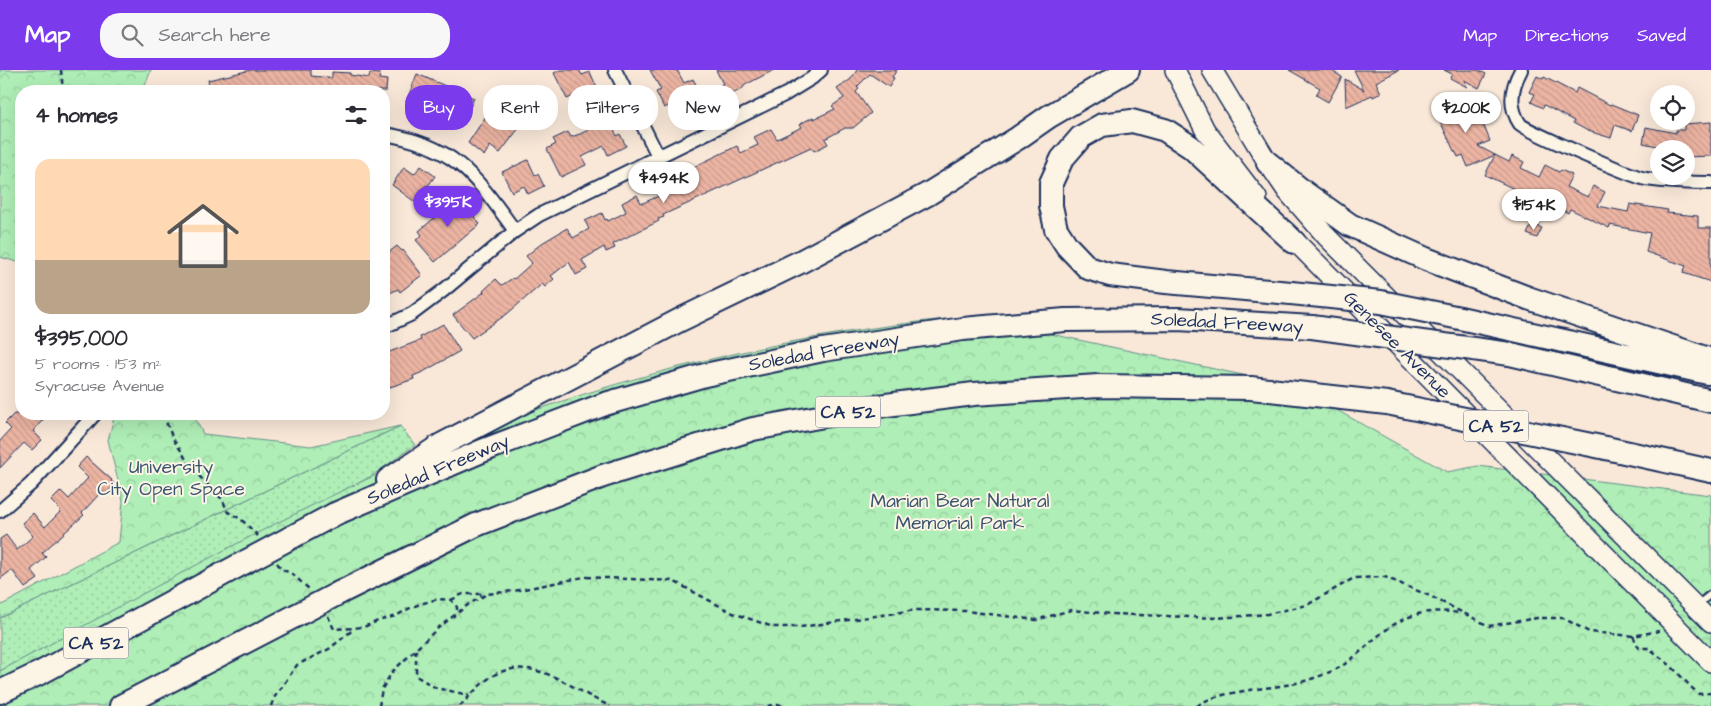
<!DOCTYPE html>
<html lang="en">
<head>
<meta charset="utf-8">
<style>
  :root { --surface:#fff; --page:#f7f7f7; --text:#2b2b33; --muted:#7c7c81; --line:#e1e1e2; --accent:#7c3aed }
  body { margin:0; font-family:"Architects Daughter",sans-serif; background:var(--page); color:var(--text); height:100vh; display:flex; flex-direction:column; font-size:19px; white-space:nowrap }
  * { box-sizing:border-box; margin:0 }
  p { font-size:16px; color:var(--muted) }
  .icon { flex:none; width:28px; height:28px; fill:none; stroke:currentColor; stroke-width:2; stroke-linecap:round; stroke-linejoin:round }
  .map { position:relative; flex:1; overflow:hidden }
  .sheet { position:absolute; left:15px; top:15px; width:375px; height:335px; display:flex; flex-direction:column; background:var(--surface); border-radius:20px; box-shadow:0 5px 20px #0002 }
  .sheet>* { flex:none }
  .hud { position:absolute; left:405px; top:15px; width:475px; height:45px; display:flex; gap:10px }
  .tools { position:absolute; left:1650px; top:15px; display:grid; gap:10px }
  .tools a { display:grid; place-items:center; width:45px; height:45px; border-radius:50%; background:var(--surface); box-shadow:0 5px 20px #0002; font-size:25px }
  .price { position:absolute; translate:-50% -42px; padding:0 11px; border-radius:18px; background:#fff; color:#222; font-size:16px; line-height:32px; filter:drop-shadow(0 1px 2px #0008) }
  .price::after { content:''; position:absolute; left:50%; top:30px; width:15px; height:11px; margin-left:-8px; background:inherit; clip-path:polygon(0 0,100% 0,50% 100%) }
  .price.current { background:var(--accent); color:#fff }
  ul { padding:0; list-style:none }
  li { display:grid; align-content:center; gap:10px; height:265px; padding:0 20px }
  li+li { border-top:1px solid var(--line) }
  li span { display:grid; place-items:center; height:155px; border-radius:15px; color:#555 }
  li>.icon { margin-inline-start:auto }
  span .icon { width:90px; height:90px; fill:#fffc; stroke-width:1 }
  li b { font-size:21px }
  h2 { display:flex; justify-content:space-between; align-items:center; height:60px; padding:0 20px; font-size:21px }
  .pill { padding:0 18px; border-radius:20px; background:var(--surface); box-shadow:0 5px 20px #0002; font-size:18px; line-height:45px }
  .pill.current { background:var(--accent); color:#fff }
  header { display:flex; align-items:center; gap:30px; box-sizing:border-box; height:70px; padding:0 25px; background:var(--accent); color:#fff }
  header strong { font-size:24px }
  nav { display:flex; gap:28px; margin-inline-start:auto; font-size:18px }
  .search { width:350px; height:45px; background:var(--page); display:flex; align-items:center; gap:12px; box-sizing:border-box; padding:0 18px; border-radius:20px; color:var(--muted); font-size:19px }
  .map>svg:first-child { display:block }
  .grass { fill:url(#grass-dots); stroke:#658e8a }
  .park { fill:url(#park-crowns); stroke:#658e8a }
  .building { fill:url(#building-back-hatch); stroke:#1b2f5e }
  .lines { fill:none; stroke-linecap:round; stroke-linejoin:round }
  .service-casing { stroke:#1b2f5e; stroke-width:10 }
  .minor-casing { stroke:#1b2f5e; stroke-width:16 }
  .primary-casing { stroke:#1b2f5e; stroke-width:22 }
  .motorway-casing { stroke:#1b2f5e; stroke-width:26 }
  .path { stroke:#1b2f5e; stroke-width:2.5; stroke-dasharray:5 4; stroke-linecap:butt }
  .service { stroke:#fcf5e5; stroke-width:6 }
  .minor { stroke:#fcf5e5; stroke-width:12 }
  .primary { stroke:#fcf5e5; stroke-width:19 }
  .motorway { stroke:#fcf5e5; stroke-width:22 }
  .motorway-bridge-casing { stroke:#1b2f5e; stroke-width:26; stroke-linecap:butt }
  .motorway-bridge { stroke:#fcf5e5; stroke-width:22 }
  .labels { text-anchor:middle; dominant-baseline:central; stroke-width:4; stroke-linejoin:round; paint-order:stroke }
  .shield { fill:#fcf5e5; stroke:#5e6a86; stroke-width:1 }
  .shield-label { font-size:18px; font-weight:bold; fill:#1b2f5e }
  .street-label { font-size:19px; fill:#1b2f5e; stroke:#fcf5e5 }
  .park-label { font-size:19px; fill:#395570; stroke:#fcf5e5 }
</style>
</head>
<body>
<header>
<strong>Map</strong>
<div class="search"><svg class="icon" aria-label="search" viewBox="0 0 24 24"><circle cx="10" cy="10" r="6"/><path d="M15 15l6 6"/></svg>Search here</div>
<nav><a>Map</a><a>Directions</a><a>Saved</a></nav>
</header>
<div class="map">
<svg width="1711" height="636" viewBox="0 0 1711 636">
  <defs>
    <pattern id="grass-dots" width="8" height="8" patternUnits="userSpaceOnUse" patternTransform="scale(1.25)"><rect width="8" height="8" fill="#afeeb6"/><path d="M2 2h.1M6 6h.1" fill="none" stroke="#96cc9f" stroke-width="1.8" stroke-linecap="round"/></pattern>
    <pattern id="park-crowns" width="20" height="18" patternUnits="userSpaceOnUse" patternTransform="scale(1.25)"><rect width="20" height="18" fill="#afeeb6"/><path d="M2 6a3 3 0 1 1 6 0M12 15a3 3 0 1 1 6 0" fill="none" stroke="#96cc9f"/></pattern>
    <pattern id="building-back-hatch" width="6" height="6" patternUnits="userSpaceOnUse" patternTransform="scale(1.25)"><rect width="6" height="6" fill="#ecb4a2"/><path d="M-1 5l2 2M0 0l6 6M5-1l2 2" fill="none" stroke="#ca9b8e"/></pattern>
  </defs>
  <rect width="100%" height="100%" fill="#f9e8d8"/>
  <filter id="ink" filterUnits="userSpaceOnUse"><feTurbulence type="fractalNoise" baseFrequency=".02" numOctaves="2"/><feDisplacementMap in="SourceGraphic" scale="10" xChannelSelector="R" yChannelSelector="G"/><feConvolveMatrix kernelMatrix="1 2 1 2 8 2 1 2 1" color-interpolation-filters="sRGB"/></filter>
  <g filter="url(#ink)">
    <path class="grass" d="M 400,356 L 415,375 L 370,407 L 0,601 L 0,548 Z"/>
    <path class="park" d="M 0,0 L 151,0 L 143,21 L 21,21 L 21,193 L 0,187 Z
      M 971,247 L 1294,316 L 1447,402 L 1478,396 L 1711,425 L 1711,636 L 0,636 L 0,601 C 132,531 263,455 400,394 C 540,331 690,288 841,263 C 884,256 927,250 971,247 Z
      M 115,344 L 193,344 L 203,364 L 311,376 L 400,356 L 0,548 L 0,536 L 119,472 L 123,431 L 108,370 Z"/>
    <path class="building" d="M 251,0 L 311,0 L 311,6 L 332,8 L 332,2 L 350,3 L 350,5 L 369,8 L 370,3 L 380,4 L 379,9 L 387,10 L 386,21 L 210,21 L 208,10 Z
      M 560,0 L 579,0 L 582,5 L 590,2 L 597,18 L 586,23 L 584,21 L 567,29 L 554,3 Z
      M 650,0 L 677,0 L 684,13 L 693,9 L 706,33 L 679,46 L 673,34 L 664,38 L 656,22 L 661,20 Z
      M 716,0 L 774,0 L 745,15 L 742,19 L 726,27 L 720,15 L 723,14 Z
      M 857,0 L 897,0 L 892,7 L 894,8 L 889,17 L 870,4 L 857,17 L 859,19 L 856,22 L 871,43 L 853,58 L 845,58 L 825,69 L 828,74 L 814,81 L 811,77 L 663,145 L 664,147 L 658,149 L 659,151 L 613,174 L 615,178 L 606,182 L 604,177 L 582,190 L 587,199 L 576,205 L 569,192 L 551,206 L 554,209 L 545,217 L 542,214 L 507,244 L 472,268 L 453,245 L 484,222 L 483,221 L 496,209 L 502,215 L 513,208 L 514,209 L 532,193 L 526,186 L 542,173 L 567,158 L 573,168 L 589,159 L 585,151 L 602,143 L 605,150 L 607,149 L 608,151 L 626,142 L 622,133 L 637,125 L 641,133 L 643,133 L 663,124 L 658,114 L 737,76 L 741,83 L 758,75 L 754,67 L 771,59 L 777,69 L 802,57 L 800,54 L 813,47 L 814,49 L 835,39 L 832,36 L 844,28 L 837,19 L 851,9 Z
      M 1289,0 L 1330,0 L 1342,7 L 1328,32 L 1316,25 L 1320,18 Z
      M 1354,0 L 1399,0 L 1376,12 L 1381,23 L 1373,27 L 1372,25 L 1346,37 L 1345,9 L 1364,20 Z
      M 1444,0 L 1478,0 L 1486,4 L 1479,18 L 1464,10 L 1467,17 L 1450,8 L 1452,4 Z
      M 417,4 L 474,28 L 463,54 L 451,49 L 447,60 L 415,47 L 419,37 L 406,32 Z
      M 1537,6 L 1543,9 L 1544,7 L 1575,23 L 1577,18 L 1610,35 L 1611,34 L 1638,45 L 1632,61 L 1615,55 L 1611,68 L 1588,61 L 1573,53 L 1574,51 L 1544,35 L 1543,38 L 1531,32 L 1535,24 L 1529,22 Z
      M 1461,30 L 1467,44 L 1477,39 L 1490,71 L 1478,76 L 1495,85 L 1468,97 L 1463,85 L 1458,87 L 1455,81 L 1454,81 L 1440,51 L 1449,47 L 1446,40 L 1450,38 L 1449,36 Z
      M 490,40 L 519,58 L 500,83 L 490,76 L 484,86 L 468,73 Z
      M 609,50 L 617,66 L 620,64 L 626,76 L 608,85 L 604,76 L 582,87 L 586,95 L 561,107 L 547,79 L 556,74 L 553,69 L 568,62 L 571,67 L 580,64 Z
      M 1711,52 L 1711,86 L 1686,87 L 1686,79 L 1657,79 L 1657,76 L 1643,73 L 1646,57 L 1676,63 L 1676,60 L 1684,60 L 1684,54 Z
      M 1495,85 L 1509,92 L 1512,86 L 1524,92 L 1521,98 L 1539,107 L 1545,95 L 1559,102 L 1561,100 L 1572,105 L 1566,117 L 1588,127 L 1593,116 L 1605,122 L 1598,136 L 1628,142 L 1630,134 L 1668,140 L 1667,143 L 1698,146 L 1698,158 L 1711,158 L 1711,212 L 1683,203 L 1686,196 L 1646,182 L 1650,163 L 1610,155 L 1609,158 L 1570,139 L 1568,143 L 1530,123 L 1529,126 L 1485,105 Z
      M 528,90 L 535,105 L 538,104 L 544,116 L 528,124 L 524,116 L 512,122 L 502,102 Z
      M 421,96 L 435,106 L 428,116 L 426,115 L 415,132 L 392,115 L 404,97 L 414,104 Z
      M 456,123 L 476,145 L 474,147 L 480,154 L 435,192 L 416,170 L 422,165 L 419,161 L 439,144 L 436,141 Z
      M 1532,154 L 1542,158 L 1537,168 L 1527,164 Z
      M 397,176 L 402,181 L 403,180 L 422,205 L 400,222 L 398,219 L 384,226 L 384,186 Z
      M 443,254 L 460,281 L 423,302 L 413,306 L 414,309 L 384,319 L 384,284 L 421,270 L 420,267 Z
      M 14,344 L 48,344 L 33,361 L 42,370 L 32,380 L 24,373 L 0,398 L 0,371 L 11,359 L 5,353 Z
      M 86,387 L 112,410 L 111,411 L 115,414 L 106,424 L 102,421 L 82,443 L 84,445 L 42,483 L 46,487 L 31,500 L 38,509 L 25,518 L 12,500 L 0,509 L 0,469 L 6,465 L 17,480 L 33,466 L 22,453 L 33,443 L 45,457 L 61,441 L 51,431 L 61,421 L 69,429 L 88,408 L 77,397 Z"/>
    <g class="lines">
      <defs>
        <path id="service" d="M 1697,535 L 1711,524"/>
        <path id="minor" d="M 615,0 L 658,86
          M 1521,0 C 1511,18 1508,36 1520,54 C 1525,60 1633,107 1646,109 C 1667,112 1690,113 1711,113
          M 384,64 C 455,75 475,106 515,161
          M 384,257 L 412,244 L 444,220 L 515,161 L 539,145 L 786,24 L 812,8 L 821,0
          M 0,441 L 31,414 L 95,344"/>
        <path id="primary" d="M 1175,0 L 1205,60 L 1257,128
          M 1212,0 L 1268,93 L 1287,121 L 1327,167 L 1711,552
          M 1285,161 L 1711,592"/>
        <path id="motorway" d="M 1268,93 L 1305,123 L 1350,155 L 1426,189 L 1528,228 L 1711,290
          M 1291,223 L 1166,212 L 1110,205 L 1088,198 L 1067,176 L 1056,159 L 1051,136 L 1051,113 L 1062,89 L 1081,67 L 1102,55 L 1132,51 L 1165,60 L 1191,77 L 1294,172
          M 1460,248 L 1708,303
          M 1510,284 L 1711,331
          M 1606,378 L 1711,401
          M 388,410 L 441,375 L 680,250 L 800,192 L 928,124 L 1018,68 L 1048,47 L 1128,0
          M 292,467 L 335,444 L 482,381 L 605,334 L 705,305 L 823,280 L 963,259 L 1065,250 L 1178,249 L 1312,257
          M 339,523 L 476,455 L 603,406 L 753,359 L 878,336 L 974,324 L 1098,316 L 1251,318 L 1387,333
          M 0,622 L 42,602 L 247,491
          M 121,636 L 295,546"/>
      </defs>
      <use href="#service" class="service-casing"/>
      <use href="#minor" class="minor-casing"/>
      <use href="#primary" class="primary-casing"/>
      <use href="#motorway" class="motorway-casing"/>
      <path class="path" d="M 61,0 L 63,21
        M 165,344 L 165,349 L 173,369 L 182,382 L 190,397 L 223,430 L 227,441 L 231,444 L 241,449 L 258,466
        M 277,493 L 282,499 L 292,504 L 309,519
        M 451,530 L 463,524 L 485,524
        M 328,546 L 334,559 L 355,558 L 366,556 L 378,551 L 396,546 L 408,539 L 420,534 L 438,529 L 451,530 L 457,537 L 457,543
        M 1633,566 L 1639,578 L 1649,578 L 1671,596 L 1693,619 L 1699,624 L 1711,623
        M 416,580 L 416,606 L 436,618 L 469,625
        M 271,636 L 274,628 L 297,595 L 329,579 L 354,559
        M 379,636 L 382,619 L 392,602 L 438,558 L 469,534 L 487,524 L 514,521 L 584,507 L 673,511 L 733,543 L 773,557 L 801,557 L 916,540 L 966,541 L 1036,550 L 1071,540 L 1112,544 L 1217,548 L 1267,544 L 1307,535 L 1354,508 L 1385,507 L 1432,527 L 1489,556 L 1537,548 L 1563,548 L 1589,562 L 1633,566 L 1659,561
        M 460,636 C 471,625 483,610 498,603 C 539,586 575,622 610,636
        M 768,636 L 778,634 L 783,636
        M 1197,636 C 1214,622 1263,619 1286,615 C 1300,613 1316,608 1330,602 C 1350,594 1362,579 1378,566 C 1404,545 1426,538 1459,543"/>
      <use href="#service" class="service"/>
      <use href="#minor" class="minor"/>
      <use href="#primary" class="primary"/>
      <use href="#motorway" class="motorway"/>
      <defs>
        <path id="motorway-bridge" d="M 1291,223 L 1381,232 L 1460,248
          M 1312,257 L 1510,284
          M 1387,333 L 1606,378
          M 247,491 L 292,467
          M 295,546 L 339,523"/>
      </defs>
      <use href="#motorway-bridge" class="motorway-bridge-casing"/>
      <use href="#motorway-bridge" class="motorway-bridge"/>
    </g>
  </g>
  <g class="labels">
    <g class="shield">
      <rect x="815.5" y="326.5" width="65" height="31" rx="4"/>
      <rect x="1463.5" y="340.5" width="65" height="31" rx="4"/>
      <rect x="63.5" y="557.5" width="65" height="31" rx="4"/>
    </g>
    <g class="shield-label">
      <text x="848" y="342">CA 52</text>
      <text x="1496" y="356">CA 52</text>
      <text x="96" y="573">CA 52</text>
    </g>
    <g class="street-label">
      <text transform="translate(1227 253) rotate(3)">Soledad Freeway</text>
      <text transform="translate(1397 275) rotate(45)">Genesee Avenue</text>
      <text transform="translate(824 282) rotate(-10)">Soledad Freeway</text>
      <text transform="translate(438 400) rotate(-23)">Soledad Freeway</text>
    </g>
    <g class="park-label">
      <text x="171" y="397">University<tspan x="171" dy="22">City Open Space</tspan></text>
      <text x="960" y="431">Marian Bear Natural<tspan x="960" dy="22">Memorial Park</tspan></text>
    </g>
  </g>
</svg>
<div class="tools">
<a><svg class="icon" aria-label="locate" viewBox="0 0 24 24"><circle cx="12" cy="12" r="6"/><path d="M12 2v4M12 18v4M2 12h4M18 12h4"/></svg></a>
<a><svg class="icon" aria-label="layers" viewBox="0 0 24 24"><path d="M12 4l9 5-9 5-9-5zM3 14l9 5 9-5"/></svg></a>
</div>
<b class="price" style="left:1466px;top:64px">$200K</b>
<b class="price" style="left:664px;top:134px">$494K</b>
<b class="price current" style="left:448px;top:158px">$395K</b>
<b class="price" style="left:1534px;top:161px">$154K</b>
<div class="hud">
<a class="pill current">Buy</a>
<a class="pill">Rent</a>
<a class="pill">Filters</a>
<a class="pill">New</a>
</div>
<section class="sheet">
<h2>4 homes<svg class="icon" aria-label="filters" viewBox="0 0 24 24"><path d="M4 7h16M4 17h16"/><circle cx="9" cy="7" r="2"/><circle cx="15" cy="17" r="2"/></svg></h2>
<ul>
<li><span style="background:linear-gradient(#ffd9b3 65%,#b9a48a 0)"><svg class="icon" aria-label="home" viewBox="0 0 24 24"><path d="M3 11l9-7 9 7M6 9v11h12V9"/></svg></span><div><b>$395,000</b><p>5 rooms · 153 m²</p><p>Syracuse Avenue</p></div></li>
</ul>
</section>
</div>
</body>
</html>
